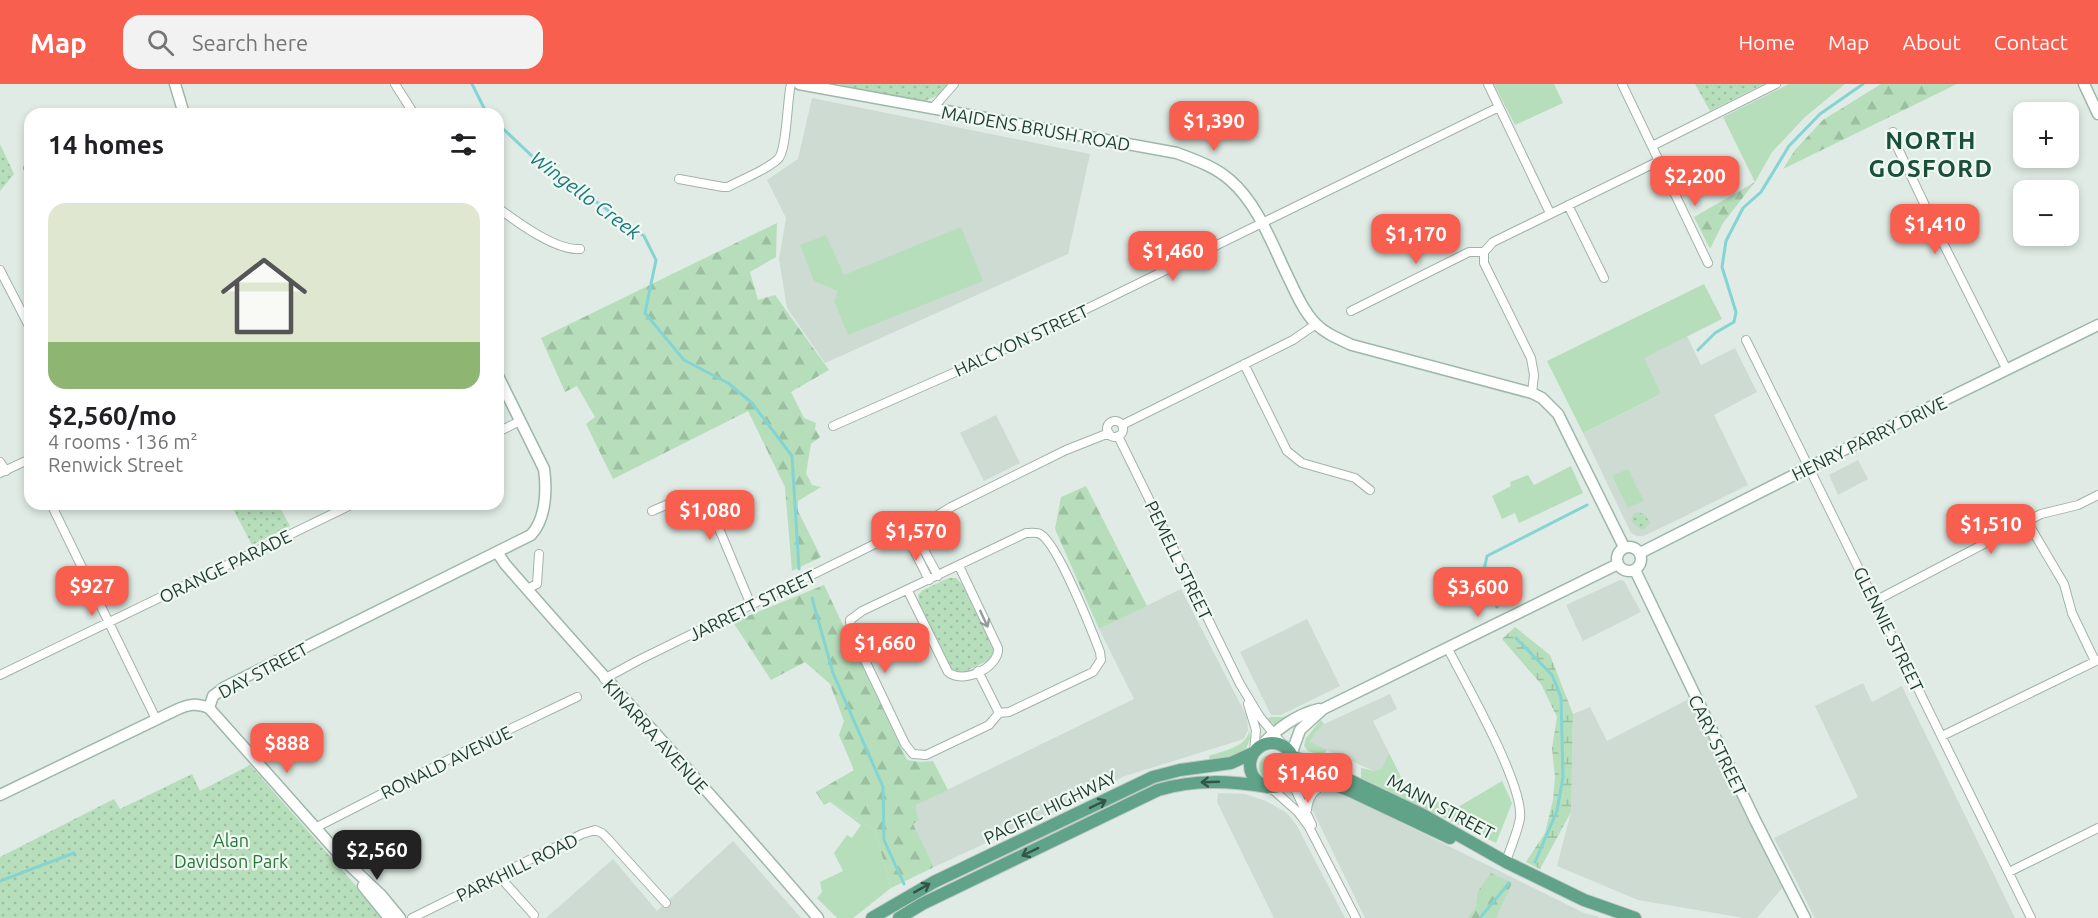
<!DOCTYPE html>
<html lang="en">
<head>
<meta charset="utf-8">
<style>
  :root { --surface:#fff; --page:#f2f2f2; --text:#202124; --muted:#757577; --accent:#f95f4f }
  body { margin:0; font-family:Ubuntu,sans-serif; background:var(--page); color:var(--text); height:100vh; display:flex; flex-direction:column; font-size:22px; white-space:nowrap }
  * { box-sizing:border-box; margin:0 }
  p { font-size:20px; color:var(--muted) }
  .icon { flex:none; width:33px; height:33px; fill:none; stroke:currentColor; stroke-width:2; stroke-linecap:round; stroke-linejoin:round }
  .map { position:relative; flex:1; overflow:hidden }
  .side { position:absolute; left:24px; top:24px; width:480px; height:402px; display:flex; flex-direction:column; background:var(--surface); border-radius:18px; box-shadow:0 3px 9px #0003 }
  .side>* { flex:none }
  .buttons { position:absolute; left:2013px; top:18px; display:grid; gap:12px }
  .buttons a { display:grid; place-items:center; width:66px; height:66px; border-radius:12px; background:var(--surface); box-shadow:0 3px 9px #0003; font-size:30px }
  .price { position:absolute; translate:-50% -51px; padding:0 14px; border-radius:12px; background:var(--accent); color:#fff; font-size:20px; line-height:39px; filter:drop-shadow(0 2px 3px #0008) }
  .price::after { content:''; position:absolute; left:50%; top:36px; width:18px; height:14px; margin-left:-9px; background:inherit; clip-path:polygon(0 0,100% 0,50% 100%) }
  .price.selected { background:#222; color:#fff }
  ul { padding:0; list-style:none }
  li { display:grid; align-content:center; gap:12px; height:318px; padding:0 24px }
  li span { display:grid; place-items:center; height:186px; border-radius:18px; color:#555 }
  li>.icon { margin-inline-start:auto }
  span .icon { width:108px; height:108px; fill:#fffc; stroke-width:1 }
  li b { font-size:26px }
  h2 { display:flex; justify-content:space-between; align-items:center; height:72px; padding:0 24px; font-size:26px }
  header { display:flex; align-items:center; gap:36px; box-sizing:border-box; height:84px; padding:0 30px; background:var(--accent); color:#fff }
  header strong { font-size:28px }
  nav { display:flex; gap:33px; margin-inline-start:auto; font-size:21px }
  .search { width:420px; height:54px; background:var(--page); display:flex; align-items:center; gap:15px; box-sizing:border-box; padding:0 21px; border-radius:18px; color:var(--muted); font-size:22px }
  .map>svg:first-child { display:block }
  .built { fill:#cddbd3 }
  .green { fill:#b6debb }
  .forest { fill:url(#forest-firs) }
  .wetland { fill:url(#wetland-marsh) }
  .park { fill:url(#park-dots) }
  .lines { fill:none; stroke-linecap:round; stroke-linejoin:round }
  .stream { stroke:#84d4d4; stroke-width:3 }
  .street-casing { stroke:#a2b3aa; stroke-width:10 }
  .secondary-casing { stroke:#9db8aa; stroke-width:13 }
  .primary-casing { stroke:#c0c8c5; stroke-width:14 }
  .street { stroke:#fff; stroke-width:8 }
  .secondary { stroke:#fff; stroke-width:10 }
  .primary { stroke:#61a388; stroke-width:12 }
  .oneway { stroke:#8f9e98 }
  .oneway2 { stroke:#305646 }
  .labels { text-anchor:middle; dominant-baseline:central; stroke-width:4.5; stroke-linejoin:round; paint-order:stroke }
  .street-label { font-size:18px; fill:#1f3c30; stroke:#f0f8f2 }
  .park-label { font-size:18px; fill:#287539; stroke:#f0f8f2 }
  .water-label { font-size:20px; font-style:italic; fill:#17797b; stroke:#f0f8f2 }
  .district-label { font-size:24px; font-weight:bold; letter-spacing:1.5px; fill:#1a4f3a; stroke:#f0f8f2 }
</style>
</head>
<body>
<header>
<strong>Map</strong>
<div class="search"><svg class="icon" aria-label="search" viewBox="0 0 24 24"><circle cx="10" cy="10" r="6"/><path d="M15 15l6 6"/></svg>Search here</div>
<nav><a>Home</a><a>Map</a><a>About</a><a>Contact</a></nav>
</header>
<div class="map">
<svg width="2098" height="834" viewBox="0 0 2098 834">
  <defs>
    <pattern id="forest-firs" width="22" height="20" patternUnits="userSpaceOnUse" patternTransform="scale(1.5)"><rect width="22" height="20" fill="#b6debb"/><path d="M5 1l3.5 6h-7zM16 11l3.5 6h-7z" fill="#9cbfa1"/></pattern>
    <pattern id="wetland-marsh" width="20" height="14" patternUnits="userSpaceOnUse" patternTransform="scale(1.5)"><rect width="20" height="14" fill="#b6debb"/><path d="M1 5h8M5 5V1M11 12h8M15 12V8" fill="none" stroke="#9cbfa1"/></pattern>
    <pattern id="park-dots" width="8" height="8" patternUnits="userSpaceOnUse" patternTransform="scale(1.5)"><rect width="8" height="8" fill="#b6debb"/><path d="M2 2h.1M6 6h.1" fill="none" stroke="#9cbfa1" stroke-width="1.8" stroke-linecap="round"/></pattern>
  </defs>
  <rect width="100%" height="100%" fill="#dfebe4"/>
  <path class="built" d="M 812,14 L 1090,70 L 1068,170 L 825,279 L 787,224 L 779,175 L 786,134 L 767,96 L 798,75 Z
    M 1687,252 L 1701,281 L 1735,264 L 1757,308 L 1714,331 L 1748,401 L 1669,440 L 1643,452 L 1637,452 L 1631,449 L 1583,349 L 1661,310 L 1643,274 Z
    M 996,331 L 1020,379 L 984,397 L 960,349 Z
    M 1858,376 L 1868,395 L 1838,411 L 1829,391 Z
    M 1620,496 L 1624,497 L 1641,528 L 1583,557 L 1566,521 Z
    M 1181,505 L 1247,633 L 1248,646 L 1244,655 L 1122,693 L 1086,713 L 934,783 L 912,739 L 919,736 L 915,729 L 916,721 L 1134,615 L 1099,545 Z
    M 1307,535 L 1340,602 L 1281,631 L 1271,631 L 1240,568 Z
    M 1863,599 L 1872,618 L 1902,602 L 2015,834 L 1815,834 L 1774,754 L 1858,713 L 1815,622 Z
    M 1390,610 L 1397,625 L 1373,637 L 1389,669 L 1382,684 L 1374,687 L 1310,659 L 1314,650 L 1324,640 Z
    M 1689,615 L 1782,804 L 1757,834 L 1744,834 L 1638,816 L 1557,782 L 1571,728 L 1573,630 L 1590,623 L 1607,657 Z
    M 1327,706 L 1337,707 L 1584,829 L 1603,834 L 1365,834 L 1312,725 L 1313,717 L 1318,711 Z
    M 1218,709 L 1245,710 L 1266,717 L 1287,729 L 1297,742 L 1345,834 L 1274,834 L 1217,718 Z
    M 733,757 L 801,834 L 546,834 L 613,775 L 657,827 Z"/>
  <path class="green" d="M 1494,0 L 1554,0 L 1563,19 L 1515,41 Z
    M 1789,0 L 1845,0 L 1805,33 L 1772,68 L 1755,98 L 1723,33 Z
    M 961,143 L 983,197 L 848,251 L 834,217 L 838,207 L 814,197 L 800,161 L 826,151 L 844,191 Z
    M 1704,200 L 1722,235 L 1644,274 L 1661,310 L 1583,349 L 1547,277 Z
    M 1571,382 L 1583,409 L 1519,439 L 1515,429 L 1502,435 L 1492,412 L 1511,402 L 1510,398 L 1528,391 L 1534,401 Z
    M 1628,385 L 1644,417 L 1628,424 L 1612,392 Z
    M 1312,619 L 1276,642 L 1267,636 L 1270,633 L 1283,633 Z
    M 1321,636 L 1324,640 L 1315,649 L 1310,658 L 1327,666 L 1323,672 L 1308,667 L 1304,662 L 1306,654 Z
    M 1249,645 L 1250,655 L 1245,667 L 1232,672 L 1210,676 L 1209,672 C 1222,667 1249,663 1249,645 Z
    M 1389,669 L 1405,701 L 1453,726 L 1502,697 L 1512,719 L 1496,759 L 1361,694 L 1361,684 L 1374,687 L 1382,684 Z
    M 830,718 L 875,746 L 891,804 L 853,834 L 837,834 L 817,814 L 822,808 L 820,798 L 843,787 L 834,769 L 847,751 L 852,754 L 861,741 Z"/>
  <path class="forest" d="M 1881,0 L 1957,0 L 1783,85 L 1795,66 L 1823,36 Z
    M 1755,98 L 1723,139 L 1710,165 L 1694,133 Z
    M 777,139 L 776,173 L 750,188 L 758,216 L 775,211 L 829,286 L 791,308 L 804,334 L 816,339 L 815,345 L 820,353 L 811,360 L 806,389 L 812,401 L 821,403 L 798,417 L 798,427 L 821,473 L 792,487 L 785,403 L 748,327 L 613,395 L 586,340 L 595,333 L 577,302 L 565,308 L 541,254 Z
    M 1086,402 L 1147,522 L 1099,545 L 1055,445 L 1061,413 Z
    M 824,501 L 907,676 L 920,678 L 933,677 L 948,706 L 916,721 L 916,729 L 919,736 L 913,740 L 934,783 L 891,804 L 875,746 L 830,718 L 824,721 L 816,708 L 854,686 L 839,651 L 844,637 L 830,600 L 805,578 L 771,596 L 733,538 Z
    M1259 683a12 12 0 1 1 24 0a12 12 0 1 1-24 0Z
    M 1491,789 L 1512,799 L 1496,834 L 1468,834 L 1476,822 L 1478,807 Z"/>
  <path class="wetland" d="M 1515,543 L 1550,571 L 1573,630 L 1571,728 L 1540,785 L 1526,778 L 1545,749 L 1553,716 L 1555,693 L 1552,664 L 1557,633 L 1541,600 L 1502,555 Z"/>
  <path class="park" d="M 837,0 L 948,0 L 939,11 L 922,18 Z
    M 1695,0 L 1764,0 L 1710,27 Z
    M 0,60 L 14,90 L 0,107 Z
    M 234,420 L 278,420 L 290,442 L 252,461 L 231,421 Z
    M 1638,428 L 1645,431 L 1650,439 L 1643,446 L 1638,444 L 1631,437 L 1633,431 Z
    M 949,494 L 956,494 L 962,500 L 993,565 L 993,571 L 989,576 L 962,589 L 956,589 L 951,585 L 919,520 L 918,511 L 923,506 Z
    M 250,681 L 384,834 L 0,834 L 0,773 L 114,715 L 120,725 L 192,690 L 200,707 Z"/>
  <g class="lines">
    <path class="stream" d="M 472,0 L 487,30
      M 498,40 L 532,72 L 644,152 L 656,176 L 645,229 L 684,276 L 728,299 L 752,319 L 792,372 L 799,485
      M 1698,266 L 1715,249 L 1734,238 L 1736,228 L 1722,183 L 1726,157 L 1743,124 L 1761,108 L 1789,62 L 1820,30 L 1863,0
      M 812,514 L 833,589 L 883,703 L 884,756 L 904,800
      M 1497,523 L 1483,491 L 1487,472 L 1587,421
      M 1516,554 L 1552,591 L 1561,613 L 1563,693 L 1557,727 L 1535,778
      M 0,797 L 74,769
      M 1480,834 L 1509,799"/>
    <defs>
      <path id="street" d="M 395,0 L 414,30
        M 1488,0 L 1550,129
        M 1622,0 L 1708,179
        M 932,25 L 954,0
        M 1893,48 L 1893,54 L 1940,153 L 2007,286
        M 1652,62 L 1776,0
        M 28,84 L 30,83
        M 679,95 L 723,103 L 728,103 C 742,95 767,86 778,75 C 787,67 787,15 791,0
        M 1568,121 L 1604,194
        M 498,124 C 517,138 556,167 580,165
        M 1484,168 L 1493,158 L 1659,77
        M 1484,168 L 1484,179 L 1531,274 L 1534,291 L 1532,309
        M 0,186 L 30,244
        M 1351,227 L 1469,168 L 1484,168
        M 1746,256 L 2031,834
        M 1244,280 L 1287,367 L 1302,379 L 1355,394 L 1370,406
        M1107 345a8 8 0 1 1 16 0a8 8 0 1 1-16 0Z
        M 1122,341 L 1293,256 L 1316,240
        M 833,342 L 976,279 L 1499,23
        M 498,348 L 520,337
        M 1118,352 L 1240,600 L 1260,633 L 1285,663
        M 0,378 L 6,387
        M 0,389 L 30,375
        M 51,420 L 156,635
        M 652,427 C 676,417 691,406 712,428 L 751,521
        M901 447a9 9 0 1 1 18 0a9 9 0 1 1-18 0Z
        M 2028,439 L 2064,500 L 2072,529 L 2095,577
        M 918,443 L 951,423 L 1066,366 L 1109,349
        M 1026,449 C 1030,449 1037,448 1040,450 C 1057,458 1092,547 1100,568 L 1101,576 L 1093,588 L 1009,628 L 999,629 L 989,641 L 926,671 L 913,670 L 905,660 L 851,547 L 850,536 L 862,527 Z
        M 917,453 L 938,492
        M 909,456 L 929,496
        M 527,505 L 537,500 L 539,470
        M 908,507 L 948,588 C 963,601 1000,583 998,564 L 959,482
        M 1875,517 L 2041,430 L 2078,421 L 2098,411
        M 1448,565 C 1465,598 1524,701 1520,734 C 1518,748 1510,764 1506,778
        M 978,587 L 999,629
        M 0,591 L 353,420
        M 604,595 L 639,576 L 883,456 L 902,451
        M 1248,620 L 1256,646 L 1254,668
        M 1942,652 L 2098,576
        M 1293,687 L 1296,707 L 1312,741
        M 1270,703 L 1298,728 L 1309,743 L 1356,834
        M 1307,726 C 1308,713 1315,704 1327,700
        M 315,744 L 483,658 L 577,613
        M 2009,788 L 2098,744
        M 499,792 L 534,831
        M 412,834 L 582,750 L 595,746 L 602,749 L 607,754 L 666,819"/>
      <path id="secondary" d="M 175,0 L 184,30
        M 799,0 L 1177,69 C 1195,76 1214,82 1230,96 C 1259,121 1273,163 1290,197 C 1297,212 1305,229 1316,240 C 1326,250 1339,255 1352,261 L 1532,309 L 1542,314 L 1558,330 L 1624,463
        M 2084,0 L 2098,30
        M1617 475a12 12 0 1 1 24 0a12 12 0 1 1-24 0Z
        M 497,468 L 505,480 C 608,599 716,714 818,834
        M 1640,469 L 1871,352 L 2098,241
        M 1635,486 L 1755,736 L 1805,834
        M 209,624 L 345,777 L 381,811 L 400,834
        M 1260,663 C 1275,646 1297,630 1319,625
        M 1291,671 L 1300,646 L 1323,625 L 1618,480
        M 0,711 L 176,626 C 189,620 196,619 209,624 L 213,612 L 225,603 L 531,451 C 546,435 547,406 544,385 L 498,292
        M 363,802 L 389,834"/>
      <path id="primary" d="M1250 681a22 22 0 1 1 44 0a22 22 0 1 1-44 0Z
        M 1292,672 L 1326,685 L 1423,731 L 1506,778 L 1584,816 L 1635,834
        M 1284,700 L 1306,695 L 1329,698 L 1355,709 L 1450,754
        M 872,834 L 934,798 L 1153,693 L 1180,686 L 1231,679 L 1253,669
        M 899,834 L 922,820 L 1158,706 C 1195,695 1230,697 1268,703"/>
    </defs>
    <use href="#street" class="street-casing"/>
    <use href="#secondary" class="secondary-casing"/>
    <use href="#primary" class="primary-casing"/>
    <use href="#street" class="street"/>
    <use href="#secondary" class="secondary"/>
    <use href="#primary" class="primary"/>
  </g>
  <defs><path id="oneway-shaft" d="M-6 0H5M1.5-3L5.5 0L1.5 3" fill="none" stroke-width="1.6" stroke-linecap="round" stroke-linejoin="round" transform="scale(1.5)"/></defs>
  <use class="oneway" href="#oneway-shaft" transform="translate(984 535) rotate(65)"/>
  <g class="oneway2">
    <use href="#oneway-shaft" transform="translate(1210 698) rotate(178)"/>
    <use href="#oneway-shaft" transform="translate(1098 720) rotate(-26)"/>
    <use href="#oneway-shaft" transform="translate(1030 768) rotate(154)"/>
    <use href="#oneway-shaft" transform="translate(922 804) rotate(-29)"/>
  </g>
  <g class="labels">
    <g class="street-label">
      <text transform="translate(1036 44) rotate(10)">MAIDENS BRUSH ROAD</text>
      <text transform="translate(1021 256) rotate(-25)">HALCYON STREET</text>
      <text transform="translate(1869 354) rotate(-26)">HENRY PARRY DRIVE</text>
      <text transform="translate(1179 476) rotate(64)">PEMELL STREET</text>
      <text transform="translate(225 482) rotate(-26)">ORANGE PARADE</text>
      <text transform="translate(752 521) rotate(-26)">JARRETT STREET</text>
      <text transform="translate(1889 545) rotate(64)">GLENNIE STREET</text>
      <text transform="translate(263 586) rotate(-28)">DAY STREET</text>
      <text transform="translate(656 652) rotate(48)">KINARRA AVENUE</text>
      <text transform="translate(1718 661) rotate(64)">CARY STREET</text>
      <text transform="translate(446 678) rotate(-26)">RONALD AVENUE</text>
      <text transform="translate(1441 722) rotate(28)">MANN STREET</text>
      <text transform="translate(1050 723) rotate(-26)">PACIFIC HIGHWAY</text>
      <text transform="translate(517 783) rotate(-26)">PARKHILL ROAD</text>
    </g>
    <g class="park-label">
      <text x="231" y="756">Alan<tspan x="231" dy="21">Davidson Park</tspan></text>
    </g>
    <g class="water-label">
      <text transform="translate(586 111) rotate(37)">Wingello Creek</text>
    </g>
    <g class="district-label">
      <text x="1931" y="56">NORTH<tspan x="1931" dy="28">GOSFORD</tspan></text>
    </g>
  </g>
</svg>
<div class="buttons">
<a>+</a>
<a>−</a>
</div>
<b class="price" style="left:1214px;top:68px">$1,390</b>
<b class="price" style="left:1695px;top:123px">$2,200</b>
<b class="price" style="left:1935px;top:171px">$1,410</b>
<b class="price" style="left:1416px;top:181px">$1,170</b>
<b class="price" style="left:1173px;top:198px">$1,460</b>
<b class="price" style="left:710px;top:457px">$1,080</b>
<b class="price" style="left:1991px;top:471px">$1,510</b>
<b class="price" style="left:916px;top:478px">$1,570</b>
<b class="price" style="left:92px;top:533px">$927</b>
<b class="price" style="left:1478px;top:534px">$3,600</b>
<b class="price" style="left:885px;top:590px">$1,660</b>
<b class="price" style="left:287px;top:690px">$888</b>
<b class="price" style="left:1308px;top:720px">$1,460</b>
<b class="price selected" style="left:377px;top:797px">$2,560</b>
<section class="side">
<h2>14 homes<svg class="icon" aria-label="filters" viewBox="0 0 24 24"><path d="M4 7h16M4 17h16"/><circle cx="9" cy="7" r="2"/><circle cx="15" cy="17" r="2"/></svg></h2>
<ul>
<li><span style="background:linear-gradient(#dfe7d0 75%,#8fb573 0)"><svg class="icon" aria-label="home" viewBox="0 0 24 24"><path d="M3 11l9-7 9 7M6 9v11h12V9"/></svg></span><div><b>$2,560/mo</b><p>4 rooms · 136 m²</p><p>Renwick Street</p></div></li>
</ul>
</section>
</div>
</body>
</html>
